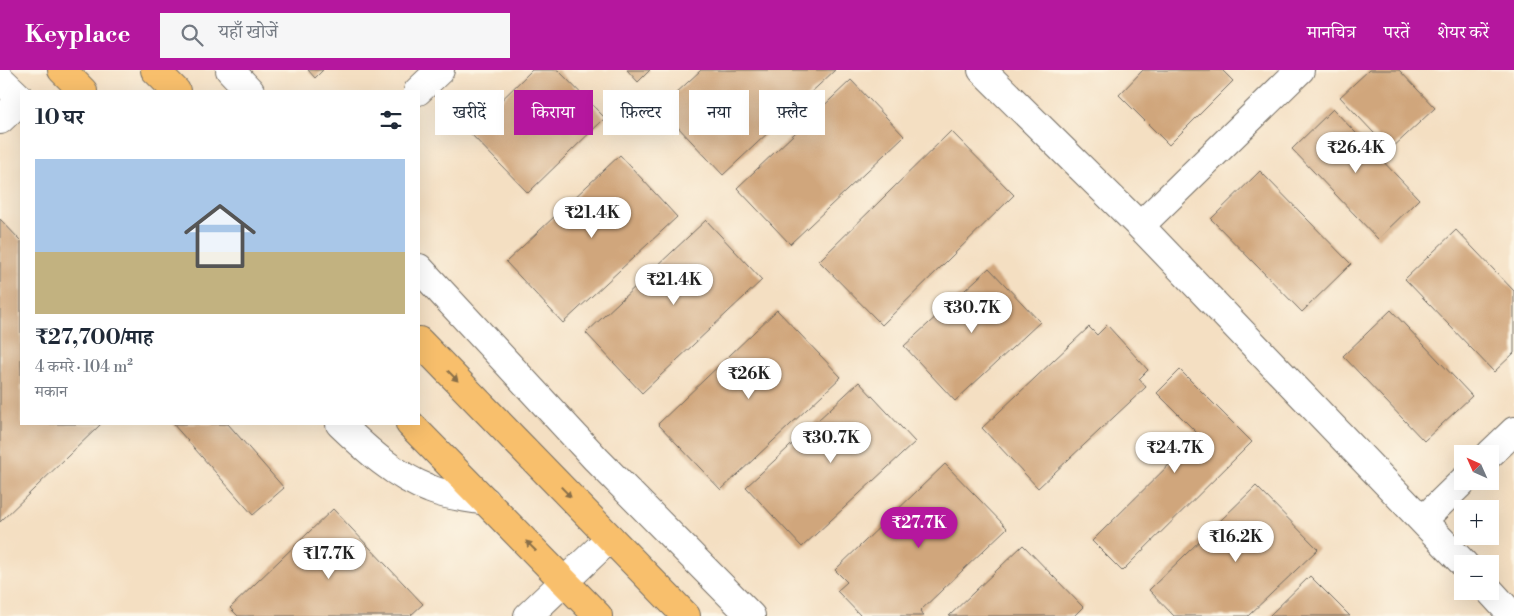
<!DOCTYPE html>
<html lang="hi">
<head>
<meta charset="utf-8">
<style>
  :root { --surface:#fff; --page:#f6f6f7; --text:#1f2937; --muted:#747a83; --line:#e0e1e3; --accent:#b5179e }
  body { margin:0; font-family:"Libre Bodoni","Noto Serif Devanagari",serif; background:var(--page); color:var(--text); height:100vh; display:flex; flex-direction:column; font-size:19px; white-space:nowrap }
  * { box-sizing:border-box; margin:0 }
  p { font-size:16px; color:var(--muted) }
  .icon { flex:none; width:28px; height:28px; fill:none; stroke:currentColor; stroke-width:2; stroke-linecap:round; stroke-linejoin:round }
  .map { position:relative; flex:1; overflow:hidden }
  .panel { position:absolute; left:20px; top:20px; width:400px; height:335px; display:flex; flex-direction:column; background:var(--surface); border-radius:0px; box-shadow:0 5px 20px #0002 }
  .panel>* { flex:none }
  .guide { position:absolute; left:435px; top:20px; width:475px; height:45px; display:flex; gap:10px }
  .needle { width:32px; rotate:315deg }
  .fabs { position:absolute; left:1454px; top:375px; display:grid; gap:10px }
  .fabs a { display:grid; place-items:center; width:45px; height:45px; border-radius:0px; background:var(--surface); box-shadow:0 5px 20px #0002; font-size:25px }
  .price { position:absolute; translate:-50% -42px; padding:0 11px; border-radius:18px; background:#fff; color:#222; font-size:16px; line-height:32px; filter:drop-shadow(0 1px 2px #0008) }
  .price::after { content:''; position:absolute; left:50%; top:30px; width:15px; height:11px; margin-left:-8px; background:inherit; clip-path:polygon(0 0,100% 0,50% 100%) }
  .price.on { background:var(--accent); color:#fff }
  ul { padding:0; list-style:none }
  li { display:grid; align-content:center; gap:10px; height:265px; padding:0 15px }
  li+li { border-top:1px solid var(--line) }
  li span { display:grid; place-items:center; height:155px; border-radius:0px; color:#555 }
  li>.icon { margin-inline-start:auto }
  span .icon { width:90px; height:90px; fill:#fffc; stroke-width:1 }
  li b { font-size:21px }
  h2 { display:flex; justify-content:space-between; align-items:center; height:60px; padding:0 15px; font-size:21px }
  .chip { padding:0 18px; border-radius:0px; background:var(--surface); box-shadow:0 5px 20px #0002; font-size:18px; line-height:45px }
  .chip.on { background:var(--accent); color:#fff }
  header { display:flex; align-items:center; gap:30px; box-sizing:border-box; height:70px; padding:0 25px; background:var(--accent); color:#fff }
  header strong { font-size:24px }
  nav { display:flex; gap:28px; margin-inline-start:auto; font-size:18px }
  .search { width:350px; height:45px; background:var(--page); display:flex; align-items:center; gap:12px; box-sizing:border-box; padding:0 18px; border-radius:0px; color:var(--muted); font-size:19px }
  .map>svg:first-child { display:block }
  .building { fill:#d0a67c }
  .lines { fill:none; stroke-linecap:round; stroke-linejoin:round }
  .minor-casing { stroke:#716a60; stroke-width:30 }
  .major-casing { stroke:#716a60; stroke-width:30 }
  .minor { stroke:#fff; stroke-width:28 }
  .major { stroke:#f8bf6c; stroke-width:28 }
  .oneway { fill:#876e48 }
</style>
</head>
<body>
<header>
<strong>Keyplace</strong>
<div class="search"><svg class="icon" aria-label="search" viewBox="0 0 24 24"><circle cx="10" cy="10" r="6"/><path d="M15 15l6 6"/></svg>यहाँ खोजें</div>
<nav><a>मानचित्र</a><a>परतें</a><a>शेयर करें</a></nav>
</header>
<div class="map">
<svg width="1514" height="546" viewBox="0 0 1514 546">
  <rect width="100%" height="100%" fill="#fcf5e5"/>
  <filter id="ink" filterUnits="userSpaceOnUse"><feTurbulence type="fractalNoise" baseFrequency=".02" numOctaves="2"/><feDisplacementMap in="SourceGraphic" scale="10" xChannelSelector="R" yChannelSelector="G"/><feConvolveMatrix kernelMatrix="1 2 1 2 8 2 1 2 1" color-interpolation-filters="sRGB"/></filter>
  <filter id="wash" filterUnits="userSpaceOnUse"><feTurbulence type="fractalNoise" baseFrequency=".0096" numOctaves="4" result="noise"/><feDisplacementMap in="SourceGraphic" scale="20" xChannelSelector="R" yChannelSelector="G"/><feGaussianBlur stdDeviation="1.12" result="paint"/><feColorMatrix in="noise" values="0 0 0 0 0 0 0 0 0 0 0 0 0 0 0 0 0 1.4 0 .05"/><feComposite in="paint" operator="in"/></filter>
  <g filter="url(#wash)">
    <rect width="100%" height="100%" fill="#f4dfc2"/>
    <g id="blocks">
      <path class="building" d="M 308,0 L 323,0 L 315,8 Z
        M 532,0 L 558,0 L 605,48 L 528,123 L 469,62 Z
        M 627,0 L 650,0 L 638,12 Z
        M 701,0 L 835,0 L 723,105 L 660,38 Z
        M 1143,0 L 1222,0 L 1233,11 L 1169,75 L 1119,25 Z
        M 1369,0 L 1399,0 L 1435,38 L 1390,80 L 1340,27 Z
        M 851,10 L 904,66 L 790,174 L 737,118 Z
        M 1333,39 L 1419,129 L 1378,169 L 1292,79 Z
        M 951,61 L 1014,125 L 882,255 L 819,191 Z
        M 620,85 L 677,147 L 563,253 L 506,192 Z
        M 1260,101 L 1351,194 L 1302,242 L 1211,149 Z
        M 0,149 L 21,171 L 21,354 L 101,354 L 0,452 Z
        M 706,150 L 762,210 L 642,323 L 586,263 Z
        M 1456,160 L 1514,221 L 1514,283 L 1494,302 L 1405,209 Z
        M 989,198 L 1040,252 L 955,331 L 904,276 Z
        M 777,240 L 841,307 L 721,420 L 658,354 Z
        M 1391,240 L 1472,326 L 1424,371 L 1343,286 Z
        M 1107,255 L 1148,300 L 1139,309 L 1146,317 L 1038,418 L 982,358 L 1089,257 L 1097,265 Z
        M 1180,300 L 1252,372 L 1122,501 L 1092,471 L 1199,365 L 1157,323 Z
        M 859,312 L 915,372 L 802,477 L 746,417 Z
        M 173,354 L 228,354 L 284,418 L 253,445 Z
        M 945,394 L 1007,458 L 920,541 L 924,546 L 861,546 L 837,521 L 847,512 L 835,500 Z
        M 1256,416 L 1318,479 L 1248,546 L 1174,546 L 1149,520 Z
        M 333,439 L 423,534 L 410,546 L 238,546 L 230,538 Z
        M 1023,475 L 1083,537 L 1074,546 L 949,546 Z
        M 1310,506 L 1350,546 L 1269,546 Z"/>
    </g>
  </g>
  <g filter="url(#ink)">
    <use href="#blocks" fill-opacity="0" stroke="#716a60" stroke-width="1"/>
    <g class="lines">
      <defs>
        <path id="minor" d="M 230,0 L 250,21
          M 982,0 L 1140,156 L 1464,494
          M 0,9 L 21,29
          M 418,21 L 440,0
          M 0,50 L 21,30
          M 1140,156 L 1300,0
          M 419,198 L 596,389 L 751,546
          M 340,354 C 366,379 395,406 430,419 C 447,426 468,428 486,431
          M 1490,384 L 1514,361
          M 1423,450 L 1463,411
          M 1490,521 L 1513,546
          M 528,546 L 610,468"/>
        <path id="major" d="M 62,0 L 83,21
          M 155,0 L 176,21
          M 419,271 L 686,546
          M 410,354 L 598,546"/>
      </defs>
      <use href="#minor" class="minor-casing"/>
      <use href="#major" class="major-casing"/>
      <use href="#minor" class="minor"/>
      <use href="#major" class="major"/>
    </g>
    <defs><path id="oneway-solid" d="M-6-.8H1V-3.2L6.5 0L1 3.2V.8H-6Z" transform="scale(1.25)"/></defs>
    <g class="oneway">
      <use href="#oneway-solid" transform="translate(453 306) rotate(46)"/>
      <use href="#oneway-solid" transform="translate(566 422) rotate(46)"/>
      <use href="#oneway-solid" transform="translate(531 476) rotate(-135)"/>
    </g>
  </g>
</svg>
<div class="fabs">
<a><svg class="needle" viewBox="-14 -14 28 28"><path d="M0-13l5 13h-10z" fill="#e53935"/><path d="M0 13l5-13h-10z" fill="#747a83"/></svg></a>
<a>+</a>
<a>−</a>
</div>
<b class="price" style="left:1356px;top:104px">₹26.4K</b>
<b class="price" style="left:592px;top:169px">₹21.4K</b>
<b class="price" style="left:674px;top:236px">₹21.4K</b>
<b class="price" style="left:972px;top:264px">₹30.7K</b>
<b class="price" style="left:749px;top:330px">₹26K</b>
<b class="price" style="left:831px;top:394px">₹30.7K</b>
<b class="price" style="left:1175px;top:404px">₹24.7K</b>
<b class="price on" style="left:919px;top:479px">₹27.7K</b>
<b class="price" style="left:1236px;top:493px">₹16.2K</b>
<b class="price" style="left:329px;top:510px">₹17.7K</b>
<div class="guide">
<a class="chip">खरीदें</a>
<a class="chip on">किराया</a>
<a class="chip">फ़िल्टर</a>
<a class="chip">नया</a>
<a class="chip">फ़्लैट</a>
</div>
<section class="panel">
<h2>10 घर<svg class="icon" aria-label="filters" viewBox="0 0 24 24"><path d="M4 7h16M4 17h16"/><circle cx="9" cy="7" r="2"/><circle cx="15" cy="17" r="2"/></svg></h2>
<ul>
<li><span style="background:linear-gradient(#a9c7e8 60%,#c2b280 0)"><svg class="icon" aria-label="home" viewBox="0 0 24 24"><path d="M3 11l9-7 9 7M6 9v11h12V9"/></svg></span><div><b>₹27,700/माह</b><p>4 कमरे · 104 m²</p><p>मकान</p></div></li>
</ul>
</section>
</div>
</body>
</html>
